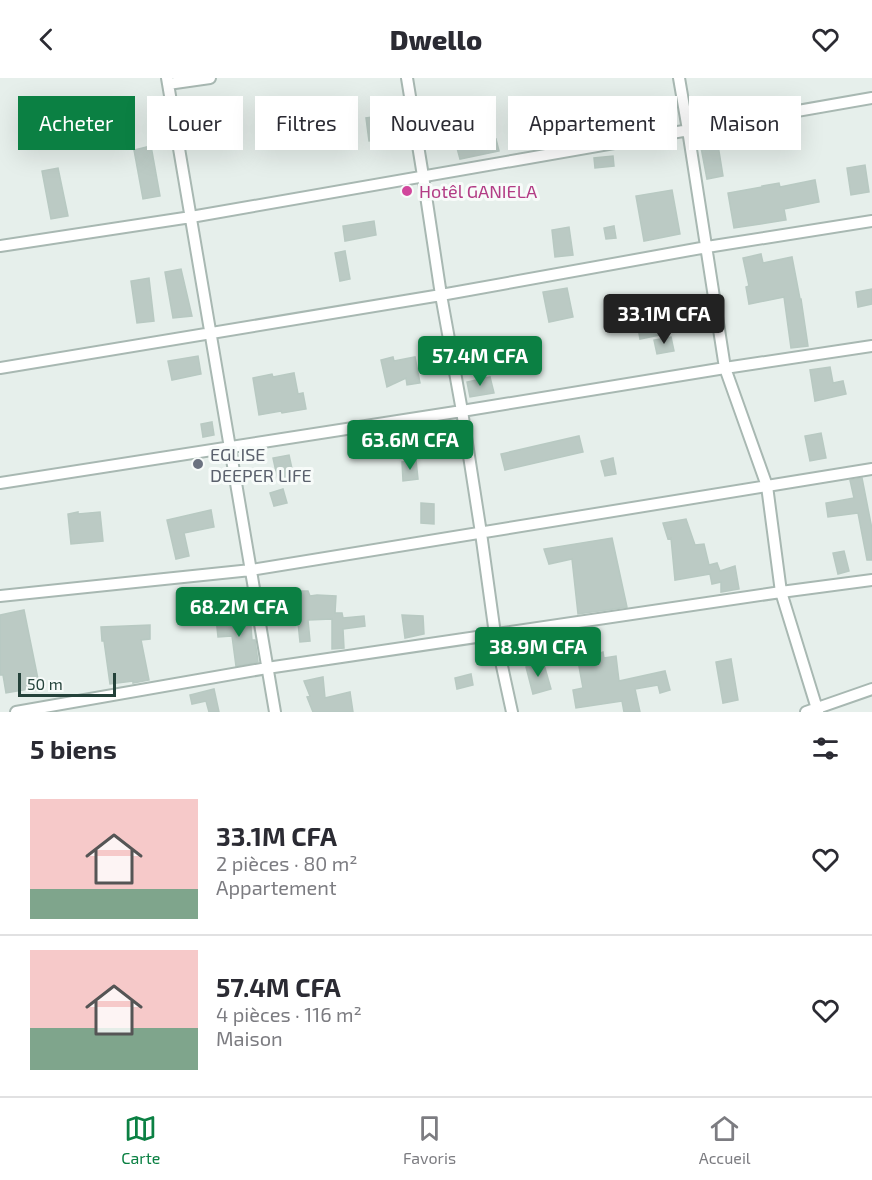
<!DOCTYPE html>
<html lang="fr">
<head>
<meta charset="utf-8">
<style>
  :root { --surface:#fff; --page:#f7f7f7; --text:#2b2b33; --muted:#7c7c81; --line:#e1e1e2; --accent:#0b8043 }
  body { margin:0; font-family:"Exo 2",sans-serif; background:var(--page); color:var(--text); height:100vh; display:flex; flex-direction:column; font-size:22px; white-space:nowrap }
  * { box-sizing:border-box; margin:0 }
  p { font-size:20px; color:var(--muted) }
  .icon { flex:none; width:33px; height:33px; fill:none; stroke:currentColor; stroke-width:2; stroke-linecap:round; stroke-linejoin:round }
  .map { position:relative; height:634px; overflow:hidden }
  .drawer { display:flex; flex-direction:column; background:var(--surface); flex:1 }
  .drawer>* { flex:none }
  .banner { position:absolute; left:18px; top:18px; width:837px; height:54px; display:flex; gap:12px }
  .scale { position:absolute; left:18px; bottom:15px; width:98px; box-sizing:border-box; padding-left:6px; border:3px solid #24423a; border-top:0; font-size:16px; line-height:21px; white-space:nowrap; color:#24423a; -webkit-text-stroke:4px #f7fbf9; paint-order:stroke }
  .price { position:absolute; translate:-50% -51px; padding:0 14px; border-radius:6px; background:var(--accent); color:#fff; font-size:20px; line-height:39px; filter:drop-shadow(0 2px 3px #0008) }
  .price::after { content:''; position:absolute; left:50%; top:36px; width:18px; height:14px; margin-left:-9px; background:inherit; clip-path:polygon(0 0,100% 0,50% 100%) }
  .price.active { background:#222; color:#fff }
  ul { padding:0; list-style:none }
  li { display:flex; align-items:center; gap:18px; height:150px; padding:0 30px }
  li+li { border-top:2px solid var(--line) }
  li span { display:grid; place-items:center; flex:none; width:168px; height:120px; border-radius:0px; color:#555 }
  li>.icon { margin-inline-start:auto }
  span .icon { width:72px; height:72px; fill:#fffc; stroke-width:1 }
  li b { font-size:26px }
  h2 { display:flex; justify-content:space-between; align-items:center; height:72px; padding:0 30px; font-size:26px }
  .chip { padding:0 21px; border-radius:0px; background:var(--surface); box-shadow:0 6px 24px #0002; font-size:21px; line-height:54px }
  .chip.active { background:var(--accent); color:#fff }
  header { display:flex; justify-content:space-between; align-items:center; height:78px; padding:0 30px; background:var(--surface); font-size:27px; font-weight:800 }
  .tabs { display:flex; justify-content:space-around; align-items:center; height:84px; border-top:2px solid var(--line); background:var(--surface); font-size:16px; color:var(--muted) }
  .tabs a { display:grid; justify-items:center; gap:3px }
  .tabs .active { color:var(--accent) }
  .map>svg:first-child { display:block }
  .building { fill:#bbcac4; stroke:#b8c9c2; stroke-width:1.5 }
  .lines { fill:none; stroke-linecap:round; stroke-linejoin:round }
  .minor-casing { stroke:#a8b8b2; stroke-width:14 }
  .minor { stroke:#fff; stroke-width:10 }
  .hotel-dot { fill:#d1479c; stroke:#f7fbf9; stroke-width:2 }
  .worship-dot { fill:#6b7280; stroke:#f7fbf9; stroke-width:2 }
  .labels { text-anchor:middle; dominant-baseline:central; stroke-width:6; stroke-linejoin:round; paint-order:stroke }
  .hotel-label { font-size:18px; fill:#b23c85; stroke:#f7fbf9; text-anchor:start }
  .worship-label { font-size:18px; fill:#5b616d; stroke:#f7fbf9; text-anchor:start }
</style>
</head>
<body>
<header><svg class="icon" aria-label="back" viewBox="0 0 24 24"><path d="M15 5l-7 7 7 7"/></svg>Dwello<svg class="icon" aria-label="heart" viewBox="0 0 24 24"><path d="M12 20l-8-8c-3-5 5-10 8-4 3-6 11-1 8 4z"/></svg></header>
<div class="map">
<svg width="872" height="634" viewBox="0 0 872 634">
  <rect width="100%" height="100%" fill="#e6efeb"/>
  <path class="building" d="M 388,37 L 391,60 L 369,63 L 366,40 Z
    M 496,61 L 499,73 L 460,81 L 457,70 Z
    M 717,61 L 723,98 L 707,101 L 700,64 Z
    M 151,68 L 160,118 L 143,121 L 134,72 Z
    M 613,78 L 614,88 L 595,90 L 594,80 Z
    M 865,87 L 869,114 L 851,117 L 847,90 Z
    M 58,90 L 68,138 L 51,141 L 42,93 Z
    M 815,102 L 819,124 L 784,131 L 786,142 L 734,150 L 728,115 L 762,109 L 762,108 L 779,105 L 780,109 Z
    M 672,112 L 680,156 L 644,163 L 636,118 Z
    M 374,143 L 376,157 L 345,163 L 343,148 Z
    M 614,148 L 616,160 L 606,161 L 604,150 Z
    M 569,149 L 573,177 L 555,179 L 552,152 Z
    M 345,173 L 350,201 L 340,203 L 335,175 Z
    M 761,176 L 763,185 L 792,179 L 800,221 L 801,221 L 808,268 L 791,270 L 784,219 L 749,226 L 746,209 L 749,208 L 743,180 Z
    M 181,191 L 192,238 L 173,240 L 165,194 Z
    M 149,200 L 154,243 L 137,245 L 131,203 Z
    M 567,210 L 573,239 L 549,244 L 543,214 Z
    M 872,211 L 872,226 L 858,229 L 856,214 Z
    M 657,240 L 660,257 L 640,261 L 637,244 Z
    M 671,259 L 674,273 L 657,276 L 654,262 Z
    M 198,278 L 201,296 L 172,302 L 168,283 Z
    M 393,279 L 394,283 L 415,279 L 420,305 L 407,307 L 406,300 L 387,309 L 381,282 Z
    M 830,289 L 833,305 L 843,303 L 846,316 L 815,323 L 810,292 Z
    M 294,295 L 298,316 L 303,315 L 306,331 L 282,335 L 281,333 L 259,337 L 253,300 L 272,296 L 273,299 Z
    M 490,299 L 494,315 L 470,319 L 467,304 Z
    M 212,344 L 214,357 L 203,359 L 201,346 Z
    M 434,350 L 434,372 L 418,372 L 417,351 Z
    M 821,355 L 826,380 L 810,383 L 805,358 Z
    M 579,358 L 583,374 L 505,392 L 501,376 Z
    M 289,377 L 294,400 L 278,403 L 273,380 Z
    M 613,380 L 616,396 L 605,398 L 601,383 Z
    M 416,382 L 418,401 L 403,403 L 402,384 Z
    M 862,400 L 872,451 L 872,482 L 867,482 L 858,435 L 828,439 L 826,425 L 854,420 L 850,402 Z
    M 283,411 L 287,425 L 274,428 L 270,415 Z
    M 421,425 L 434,426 L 434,446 L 421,445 Z
    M 211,432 L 214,449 L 184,455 L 189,478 L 176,481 L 167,442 Z
    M 78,434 L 78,436 L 100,434 L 103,463 L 71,466 L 68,436 Z
    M 686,441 L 695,467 L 704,466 L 709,487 L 717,485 L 720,493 L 735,488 L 739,511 L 721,514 L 721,504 L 712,506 L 710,496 L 675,502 L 671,460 L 668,461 L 663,445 Z
    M 612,460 L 627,529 L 578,536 L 572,481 L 549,486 L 544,471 Z
    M 844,473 L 849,493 L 838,496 L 833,475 Z
    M 300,513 L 308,513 L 310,518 L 317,517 L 336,518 L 335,535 L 342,535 L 343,540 L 364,538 L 365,548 L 343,551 L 344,570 L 332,571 L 332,541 L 308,542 L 310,563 L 300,564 L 297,535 L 293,535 L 289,520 L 298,517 Z
    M 24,532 L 40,611 L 29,613 L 29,611 L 6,615 L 3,597 L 0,597 L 0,537 Z
    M 250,537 L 252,562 L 255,562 L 258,584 L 236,588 L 232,558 L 218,559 L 216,540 Z
    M 402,537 L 423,538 L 424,556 L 405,560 Z
    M 150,547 L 150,561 L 141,562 L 149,602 L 133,605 L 133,603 L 110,606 L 104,563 L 102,563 L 101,549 Z
    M 603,574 L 604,580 L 616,578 L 619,603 L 665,593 L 670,612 L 660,615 L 658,607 L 635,611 L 640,634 L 624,634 L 622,623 L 576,630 L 573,612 L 583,610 L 578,583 Z
    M 731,581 L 738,622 L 723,625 L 716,584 Z
    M 543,583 L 551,611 L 533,616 L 526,589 Z
    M 471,596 L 473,607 L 457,611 L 455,600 Z
    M 323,599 L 325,620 L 350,614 L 353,634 L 313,634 L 307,619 L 310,618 L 304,603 Z
    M 214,611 L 219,634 L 209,634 L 206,623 L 192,626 L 190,617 Z"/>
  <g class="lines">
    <defs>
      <path id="minor" d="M 167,0 L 275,634
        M 407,0 L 423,98 L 441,217 L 462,333 L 481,455 L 495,556 L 512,634
        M 679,0 L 688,52 L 725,290 L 767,408 L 872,391
        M 168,6 L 210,0
        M 0,168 L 191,139 L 872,20
        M 0,290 L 441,217 L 707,169 L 872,143
        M 0,405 L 462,333 L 725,290 L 872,268
        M 0,518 L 251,492 L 767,408 L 781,514 L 818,634
        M 16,634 L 267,590 L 781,514 L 872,502
        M 806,634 L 872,611"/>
    </defs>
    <use href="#minor" class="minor-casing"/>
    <use href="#minor" class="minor"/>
  </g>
  <circle class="hotel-dot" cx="407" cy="113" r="6"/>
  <circle class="worship-dot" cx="198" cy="386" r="6"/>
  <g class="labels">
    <g class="hotel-label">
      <text x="419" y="113">Hotêl GANIELA</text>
    </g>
    <g class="worship-label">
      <text x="210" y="376">EGLISE<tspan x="210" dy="21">DEEPER LIFE</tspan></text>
    </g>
  </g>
</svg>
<div class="scale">50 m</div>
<b class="price active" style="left:664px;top:267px">33.1M CFA</b>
<b class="price" style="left:480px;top:309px">57.4M CFA</b>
<b class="price" style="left:410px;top:393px">63.6M CFA</b>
<b class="price" style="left:239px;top:560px">68.2M CFA</b>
<b class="price" style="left:538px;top:600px">38.9M CFA</b>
<div class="banner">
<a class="chip active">Acheter</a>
<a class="chip">Louer</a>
<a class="chip">Filtres</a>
<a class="chip">Nouveau</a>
<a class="chip">Appartement</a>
<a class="chip">Maison</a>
</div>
</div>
<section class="drawer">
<h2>5 biens<svg class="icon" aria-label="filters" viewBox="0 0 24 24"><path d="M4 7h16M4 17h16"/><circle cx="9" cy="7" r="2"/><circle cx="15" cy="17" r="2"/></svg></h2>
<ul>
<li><span style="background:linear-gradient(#f6c9c9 75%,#7fa58c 0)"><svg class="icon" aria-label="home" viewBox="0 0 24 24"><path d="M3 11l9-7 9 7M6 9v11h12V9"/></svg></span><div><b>33.1M CFA</b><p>2 pièces · 80 m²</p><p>Appartement</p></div><svg class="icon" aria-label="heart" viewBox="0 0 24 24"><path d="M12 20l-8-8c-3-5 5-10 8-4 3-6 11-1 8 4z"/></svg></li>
<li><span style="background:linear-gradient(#f6c9c9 65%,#7fa58c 0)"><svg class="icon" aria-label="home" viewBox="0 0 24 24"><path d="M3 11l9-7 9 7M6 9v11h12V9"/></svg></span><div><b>57.4M CFA</b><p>4 pièces · 116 m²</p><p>Maison</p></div><svg class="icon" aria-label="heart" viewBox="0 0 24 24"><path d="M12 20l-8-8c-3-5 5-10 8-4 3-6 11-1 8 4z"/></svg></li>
</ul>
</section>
<nav class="tabs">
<a class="active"><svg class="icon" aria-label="map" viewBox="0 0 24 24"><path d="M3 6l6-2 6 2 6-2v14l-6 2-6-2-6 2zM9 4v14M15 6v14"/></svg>Carte</a>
<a><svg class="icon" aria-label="saved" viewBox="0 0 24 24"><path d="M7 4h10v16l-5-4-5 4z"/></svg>Favoris</a>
<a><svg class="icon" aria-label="home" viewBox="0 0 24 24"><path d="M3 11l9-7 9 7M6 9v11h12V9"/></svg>Accueil</a>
</nav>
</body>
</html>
